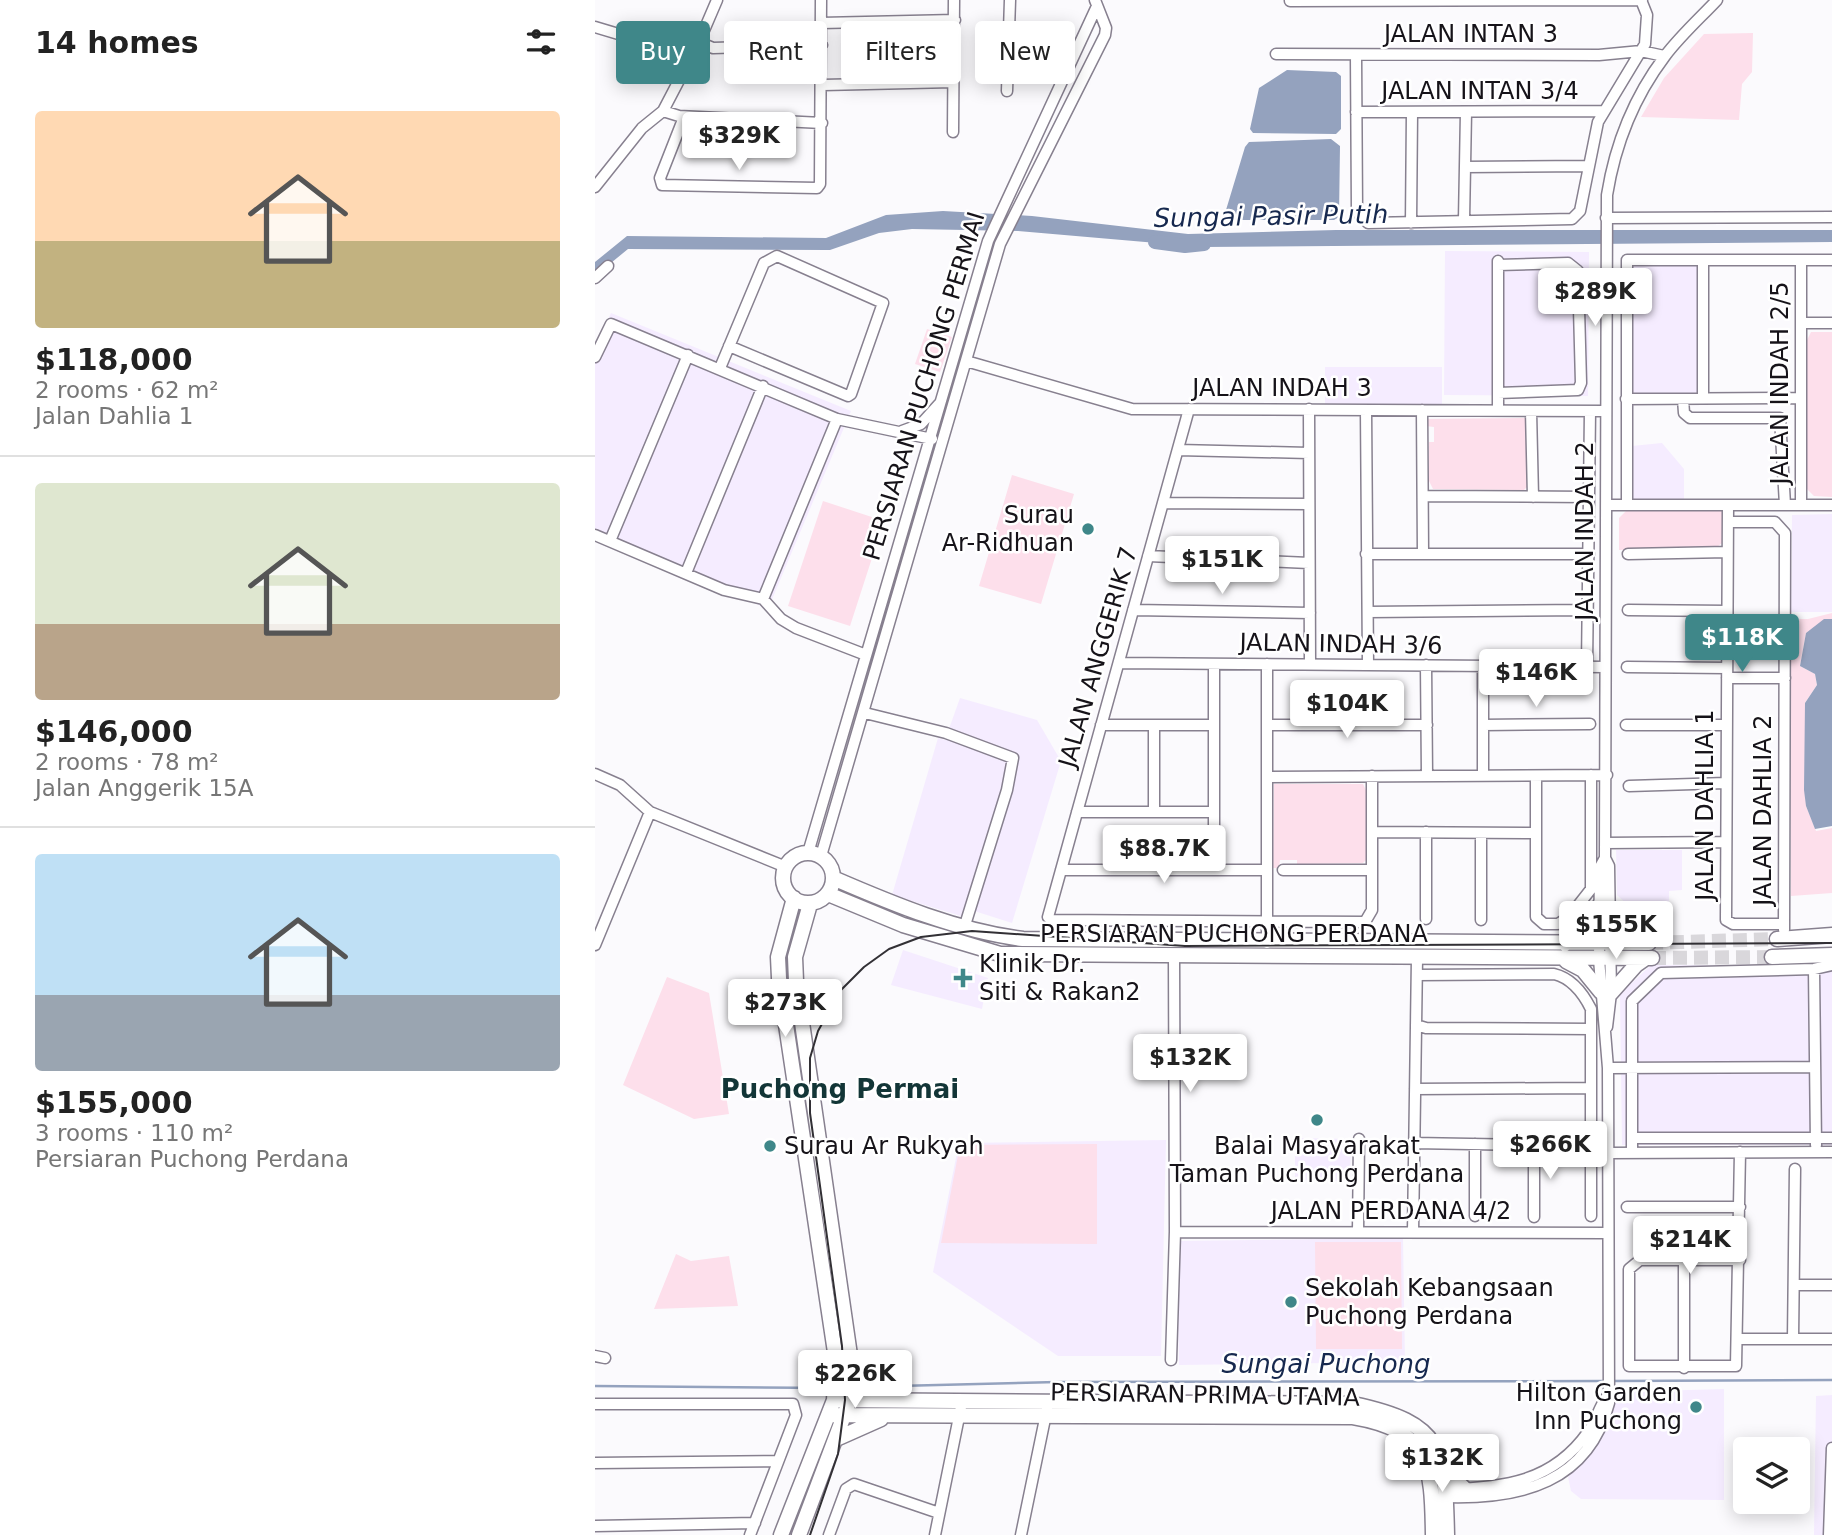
<!DOCTYPE html>
<html lang="en">
<head>
<meta charset="utf-8">
<style>
  :root { --surface:#fff; --page:#f6f6f6; --text:#222; --muted:#767676; --line:#e0e0e0; --accent:#3f8789 }
  body { margin:0; font-family:"DejaVu Sans",sans-serif; background:var(--page); color:var(--text); height:100vh; display:flex; flex-direction:column; font-size:26px; white-space:nowrap }
  * { box-sizing:border-box; margin:0 }
  p { font-size:23px; color:var(--muted) }
  .icon { flex:none; width:38px; height:38px; fill:none; stroke:currentColor; stroke-width:2; stroke-linecap:round; stroke-linejoin:round }
  .map { position:relative; flex:1; overflow:hidden }
  .sheet { display:flex; flex-direction:column; background:var(--surface); width:595px }
  .sheet>* { flex:none }
  .top-card { position:absolute; left:21px; top:21px; width:665px; height:63px; display:flex; gap:14px }
  .buttons { position:absolute; left:1138px; top:1437px; display:grid; gap:14px }
  .buttons a { display:grid; place-items:center; width:77px; height:77px; border-radius:7px; background:var(--surface); box-shadow:0 4px 18px #0003; font-size:35px }
  .price { position:absolute; translate:-50% -60px; padding:0 16px; border-radius:7px; background:#fff; color:#222; font-size:23px; line-height:46px; filter:drop-shadow(0 2px 4px #0008) }
  .price::after { content:''; position:absolute; left:50%; top:42px; width:21px; height:16px; margin-left:-10px; background:inherit; clip-path:polygon(0 0,100% 0,50% 100%) }
  .price.on { background:var(--accent); color:#fff }
  ul { padding:0; list-style:none }
  li { display:grid; align-content:center; gap:14px; height:371px; padding:0 35px }
  li+li { border-top:2px solid var(--line) }
  li span { display:grid; place-items:center; height:217px; border-radius:7px; color:#555 }
  li>.icon { margin-inline-start:auto }
  span .icon { width:126px; height:126px; fill:#fffc; stroke-width:1 }
  li b { font-size:30px }
  h2 { display:flex; justify-content:space-between; align-items:center; height:84px; padding:0 35px; font-size:30px }
  .pill { padding:0 24px; border-radius:7px; background:var(--surface); box-shadow:0 4px 18px #0003; font-size:24px; line-height:63px }
  .pill.on { background:var(--accent); color:#fff }
  main { display:flex; flex:1; min-height:0 }
  .map>svg:first-child { display:block }
  .built { fill:#f5ecff }
  .green { fill:#fddfeb }
  .water { fill:#94a2be }
  .lines { fill:none; stroke-linecap:round; stroke-linejoin:round }
  .stream { stroke:#94a2be; stroke-width:2.5 }
  .river { stroke:#94a2be; stroke-width:14 }
  .major-tunnel { stroke:#d9d7db; stroke-width:14; stroke-dasharray:14 7; stroke-linecap:butt }
  .minor-casing { stroke:#87808f; stroke-width:13 }
  .major-casing { stroke:#87808f; stroke-width:17 }
  .minor { stroke:#fff; stroke-width:10 }
  .major { stroke:#fff; stroke-width:14 }
  .tram { stroke:#323035; stroke-width:2 }
  .poi-dot { fill:#3f8789; stroke:#fff; stroke-width:2.5 }
  .labels { text-anchor:middle; dominant-baseline:central; stroke-width:5; stroke-linejoin:round; paint-order:stroke }
  .street-label { font-size:24px; fill:#161319; stroke:#fff }
  .poi-label { font-size:24px; fill:#161319; stroke:#fff; text-anchor:start }
  .water-label { font-size:26px; font-style:italic; fill:#17294f; stroke:#fff }
  .neighbourhood-label { font-size:26px; font-weight:bold; fill:#133637; stroke:#fff }
</style>
</head>
<body>
<main>
<section class="sheet">
<h2>14 homes<svg class="icon" aria-label="filters" viewBox="0 0 24 24"><path d="M4 7h16M4 17h16"/><circle cx="9" cy="7" r="2"/><circle cx="15" cy="17" r="2"/></svg></h2>
<ul>
<li><span style="background:linear-gradient(#ffd9b3 60%,#c2b280 0)"><svg class="icon" aria-label="home" viewBox="0 0 24 24"><path d="M3 11l9-7 9 7M6 9v11h12V9"/></svg></span><div><b>$118,000</b><p>2 rooms · 62 m²</p><p>Jalan Dahlia 1</p></div></li>
<li><span style="background:linear-gradient(#dfe7d0 65%,#b9a48a 0)"><svg class="icon" aria-label="home" viewBox="0 0 24 24"><path d="M3 11l9-7 9 7M6 9v11h12V9"/></svg></span><div><b>$146,000</b><p>2 rooms · 78 m²</p><p>Jalan Anggerik 15A</p></div></li>
<li><span style="background:linear-gradient(#bfe0f5 65%,#9aa5b1 0)"><svg class="icon" aria-label="home" viewBox="0 0 24 24"><path d="M3 11l9-7 9 7M6 9v11h12V9"/></svg></span><div><b>$155,000</b><p>3 rooms · 110 m²</p><p>Persiaran Puchong Perdana</p></div></li>
</ul>
</section>
<div class="map">
<svg width="1237" height="1535" viewBox="0 0 1237 1535">
  <rect width="100%" height="100%" fill="#fbfafd"/>
  <path class="built" d="M 850,251 L 994,252 L 993,396 L 849,395 Z
    M 1035,262 L 1105,262 L 1105,396 L 1034,396 Z
    M 16,313 L 256,411 L 173,609 L 0,536 L 0,347 Z
    M 730,367 L 847,367 L 847,407 L 730,406 Z
    M 1067,443 L 1089,469 L 1089,499 L 1036,499 L 1037,446 Z
    M 1237,514 L 1237,612 L 1196,612 L 1197,515 Z
    M 365,698 L 442,720 L 466,761 L 417,923 L 373,909 L 369,917 L 297,895 L 343,738 L 350,740 Z
    M 1021,850 L 1087,850 L 1087,890 L 1074,891 L 1074,921 L 1050,921 L 1022,895 Z
    M 308,950 L 393,978 L 387,1009 L 296,985 Z
    M 1237,959 L 1237,1145 L 1027,1145 L 1025,994 L 1056,965 L 1205,966 Z
    M 700,1138 L 756,1139 L 755,1181 L 700,1180 Z
    M 571,1140 L 566,1356 L 463,1356 L 338,1272 L 364,1143 Z
    M 808,1238 L 810,1362 L 584,1365 L 582,1241 Z
    M 1129,1389 L 1129,1500 L 986,1499 L 976,1491 L 973,1477 L 1003,1442 L 1022,1392 Z
    M 1237,1395 L 1237,1535 L 1219,1535 L 1221,1396 Z"/>
  <path class="green" d="M 1158,33 L 1157,72 L 1147,84 L 1144,120 L 1046,117 L 1069,78 L 1109,34 Z
    M 332,329 L 357,337 L 345,372 L 320,364 Z
    M 1216,332 L 1237,332 L 1237,497 L 1219,496 L 1212,489 L 1212,340 Z
    M 930,418 L 933,486 L 929,490 L 838,489 L 834,481 L 834,442 L 839,442 L 839,427 L 830,426 L 830,419 Z
    M 417,475 L 479,494 L 446,604 L 384,586 Z
    M 228,501 L 289,521 L 255,626 L 193,606 Z
    M 1032,510 L 1127,511 L 1127,543 L 1122,547 L 1024,550 L 1024,518 Z
    M 1237,613 L 1237,619 L 1211,633 L 1205,666 L 1220,674 L 1222,685 L 1210,703 L 1210,721 L 1211,806 L 1221,831 L 1237,828 L 1237,893 L 1196,896 L 1194,619 L 1213,619 Z
    M 679,784 L 768,784 L 771,790 L 772,859 L 768,863 L 702,864 L 702,860 L 685,860 L 684,868 L 678,868 Z
    M 72,977 L 114,993 L 134,1114 L 99,1119 L 28,1085 Z
    M 502,1144 L 502,1244 L 346,1243 L 365,1145 Z
    M 720,1242 L 806,1242 L 807,1349 L 721,1349 Z
    M 81,1254 L 96,1261 L 134,1256 L 143,1306 L 59,1309 Z"/>
  <path class="water" d="M 692,70 L 741,72 L 746,76 L 746,129 L 741,134 L 658,133 L 655,129 L 664,88 Z
    M 736,139 L 745,146 L 744,217 L 739,220 L 642,220 L 632,215 L 631,210 L 650,147 L 654,142 Z
    M 348,211 L 437,216 L 593,234 L 741,230 L 1237,230 L 1237,242 L 608,247 L 423,231 L 317,229 L 284,233 L 235,250 L 33,249 L 0,276 L 0,262 L 32,236 L 231,238 L 291,215 Z
    M 1229,619 L 1237,619 L 1237,826 L 1220,829 L 1211,806 L 1209,790 L 1210,703 L 1222,685 L 1220,674 L 1205,666 L 1211,633 Z"/>
  <g class="lines">
    <path class="stream" d="M 1018,1381 L 1237,1380
      M 0,1386 L 235,1388
      M 262,1387 L 462,1382 L 1011,1381"/>
    <path class="river" d="M 560,242 L 590,246 L 609,244"/>
    <path class="major-tunnel" d="M 1054,943 L 1182,939
      M 1057,958 L 1177,957"/>
    <defs>
      <path id="minor" d="M 695,1 L 1047,0
        M 226,23 L 360,20
        M 0,27 L 97,56
        M 104,42 L 118,48 L 227,45
        M 681,54 L 1004,55 L 1046,51 L 1069,56
        M 761,55 L 762,212 L 773,223 L 977,219 L 985,211 L 1003,122 L 1050,44 L 1052,15 L 1046,0
        M 228,85 L 358,82
        M 412,91 L 415,0
        M 68,111 L 84,116 L 227,123
        M 761,112 L 1009,111
        M 89,117 L 65,178 L 67,185 L 222,188 L 225,184 L 226,0
        M 358,132 L 359,0
        M 870,167 L 993,166
        M 0,187 L 47,128 L 68,111 L 104,42 L 122,0
        M 1011,218 L 1237,217
        M 869,220 L 871,112
        M 816,223 L 817,112
        M 1108,260 L 1108,398
        M 1206,260 L 1206,505
        M 903,261 L 903,410
        M 903,265 L 973,263 L 983,271 L 986,383 L 983,390 L 903,393
        M 0,278 L 13,266
        M 1206,323 L 1237,323
        M 0,357 L 16,324 L 242,419 L 337,439
        M 371,361 L 537,409 L 1011,411
        M 125,368 L 169,263 L 182,256 L 288,303 L 256,394 L 253,396 L 134,346
        M 1031,399 L 1206,398
        M 1088,399 L 1089,413 L 1095,418 L 1185,418 L 1190,505
        M 594,409 L 453,917 L 457,920 L 770,922 L 777,910 L 777,776
        M 714,409 L 715,664
        M 771,410 L 773,665
        M 827,410 L 828,553
        M 936,411 L 938,497
        M 307,431 L 326,424 L 344,404
        M 583,450 L 714,453
        M 829,496 L 994,497
        M 568,503 L 714,504
        M 1011,505 L 1237,505
        M 1032,505 L 1032,260 L 1237,260
        M 1133,506 L 1131,920 L 1138,924 L 1189,924
        M 1133,522 L 1180,522 L 1190,533 L 1189,930
        M 0,535 L 129,590 L 168,599 L 186,619 L 201,628 L 271,655
        M 15,541 L 93,355
        M 771,554 L 994,554
        M 1033,554 L 1132,552
        M 553,556 L 714,563
        M 91,573 L 168,386
        M 168,599 L 242,419
        M 538,610 L 715,613
        M 1033,610 L 1132,611
        M 773,612 L 993,610
        M 524,663 L 1010,667
        M 619,664 L 619,870
        M 672,664 L 672,943
        M 831,665 L 832,776
        M 992,667 L 995,411
        M 1032,667 L 1132,668
        M 1132,678 L 1190,678
        M 270,713 L 351,733 L 418,758 L 412,790 L 370,925
        M 506,725 L 619,725
        M 559,725 L 559,812
        M 672,725 L 832,725
        M 888,725 L 995,724
        M 1031,725 L 1131,725
        M 0,774 L 25,785 L 55,812 L 191,867
        M 888,775 L 888,666
        M 941,776 L 941,917 L 949,924 L 963,924 L 974,917 L 996,889 L 996,775
        M 672,777 L 1012,775
        M 1034,786 L 1131,783
        M 482,812 L 619,812
        M 778,832 L 941,833
        M 831,832 L 831,919
        M 886,833 L 886,920
        M 1010,843 L 1131,842
        M 213,853 L 393,241 L 502,6
        M 226,856 L 405,244 L 510,35 L 511,28 L 500,0
        M 466,870 L 672,870
        M 688,870 L 776,870
        M 0,945 L 55,812
        M 1219,969 L 1221,1145
        M 822,975 L 959,974 C 976,978 988,993 996,1009 L 996,1216
        M 821,1025 L 831,1028 L 996,1029
        M 1012,1027 L 1016,993 L 1014,866 L 1010,858 L 1012,195 C 1020,145 1039,97 1070,56 C 1085,36 1105,18 1122,0
        M 1013,1068 L 1220,1067
        M 820,1089 L 996,1088
        M 1037,1138 L 1237,1138
        M 819,1143 L 996,1146
        M 880,1144 L 880,1216
        M 939,1145 L 939,1217
        M 1013,1153 L 1237,1152
        M 1037,1153 L 1037,1001 L 1066,973 L 1219,969 L 1237,965
        M 1032,1207 L 1145,1207
        M 580,1232 L 1012,1233
        M 763,1232 L 764,1139
        M 818,1232 L 822,958
        M 1089,1260 L 1089,1368
        M 1145,1260 L 1045,1260 L 1034,1269 L 1034,1366 L 1141,1366 L 1145,1152
        M 1199,1285 L 1237,1285
        M 1143,1339 L 1237,1339
        M 1198,1339 L 1200,1169
        M 0,1356 L 10,1358
        M 576,1360 L 580,1232 L 579,955
        M 0,1404 L 198,1404 L 201,1415 L 155,1535
        M 0,1463 L 183,1461
        M 852,1489 C 908,1488 958,1482 993,1432 C 1001,1422 1003,1409 1011,1398
        M 852,1497 C 926,1499 993,1483 1014,1403 L 1013,1068 L 1004,959 L 1005,867 L 1010,858
        M 0,1526 L 160,1523
        M 234,1535 L 251,1489 L 259,1484 L 344,1513
        M 340,1535 L 367,1402
        M 426,1535 L 452,1409
        M 1234,1535 L 1237,1448"/>
      <path id="major" d="M188 878a25 25 0 1 1 50 0a25 25 0 1 1-50 0Z
        M 238,878 C 298,904 363,931 428,939 L 1054,943
        M 233,894 L 308,925 L 405,954 L 1057,958
        M 1013,906 L 1043,943
        M 1182,939 L 1237,935
        M 970,944 L 1005,905
        M 1177,957 L 1237,955
        M 971,961 L 988,970 L 1006,992
        M 1016,993 L 1041,965 L 1051,958
        M 239,1400 L 758,1404 C 850,1423 850,1450 852,1535
        M 234,1415 L 758,1417 C 835,1430 837,1465 838,1535
        M 241,1439 L 286,1419
        M 849,1469 L 870,1489
        M 186,1535 L 239,1400 L 241,1359 L 184,978 L 183,957 L 199,898
        M 204,1535 L 256,1397 L 258,1376 L 201,981 L 200,957 L 215,904"/>
    </defs>
    <use href="#minor" class="minor-casing"/>
    <use href="#major" class="major-casing"/>
    <use href="#minor" class="minor"/>
    <use href="#major" class="major"/>
    <path class="tram" d="M 215,1535 L 243,1454 L 250,1400 L 247,1346 L 215,1113 L 215,1058 L 223,1031 L 246,990 L 269,967 L 294,949 L 326,937 L 377,931 L 590,946 L 1237,943"/>
  </g>
  <g class="poi-dot">
    <circle cx="493" cy="529" r="7"/>
    <path d="M364.5 967.5h7v7h7v7h-7v7h-7v-7h-7v-7h7z"/>
    <circle cx="722" cy="1120" r="7"/>
    <circle cx="175" cy="1146" r="7"/>
    <circle cx="696" cy="1302" r="7"/>
    <circle cx="1101" cy="1407" r="7"/>
  </g>
  <g class="labels">
    <g class="street-label">
      <text x="876" y="34">JALAN INTAN 3</text>
      <text x="885" y="91">JALAN INTAN 3/4</text>
      <text transform="translate(1185 383) rotate(-90)">JALAN INDAH 2/5</text>
      <text transform="translate(329 386) rotate(-73)">PERSIARAN PUCHONG PERMAI</text>
      <text x="687" y="388">JALAN INDAH 3</text>
      <text transform="translate(990 531) rotate(-90)">JALAN INDAH 2</text>
      <text transform="translate(746 644) rotate(1)">JALAN INDAH 3/6</text>
      <text transform="translate(503 657) rotate(-74)">JALAN ANGGERIK 7</text>
      <text transform="translate(1110 805) rotate(-90)">JALAN DAHLIA 1</text>
      <text transform="translate(1168 810) rotate(-90)">JALAN DAHLIA 2</text>
      <text x="639" y="934">PERSIARAN PUCHONG PERDANA</text>
      <text x="796" y="1211">JALAN PERDANA 4/2</text>
      <text transform="translate(610 1395) rotate(1)">PERSIARAN PRIMA UTAMA</text>
    </g>
    <g class="poi-label">
      <text x="479" y="515" text-anchor="end">Surau<tspan x="479" dy="28">Ar-Ridhuan</tspan></text>
      <text x="384" y="964">Klinik Dr.<tspan x="384" dy="28">Siti &amp; Rakan2</tspan></text>
      <text x="189" y="1146">Surau Ar Rukyah</text>
      <text x="722" y="1146" text-anchor="middle">Balai Masyarakat<tspan x="722" dy="28">Taman Puchong Perdana</tspan></text>
      <text x="710" y="1288">Sekolah Kebangsaan<tspan x="710" dy="28">Puchong Perdana</tspan></text>
      <text x="1087" y="1393" text-anchor="end">Hilton Garden<tspan x="1087" dy="28">Inn Puchong</tspan></text>
    </g>
    <g class="water-label">
      <text transform="translate(676 216) rotate(-1)">Sungai Pasir Putih</text>
      <text x="731" y="1364">Sungai Puchong</text>
    </g>
    <g class="neighbourhood-label">
      <text x="245" y="1089">Puchong Permai</text>
    </g>
  </g>
</svg>
<div class="buttons">
<a><svg class="icon" aria-label="layers" viewBox="0 0 24 24"><path d="M12 4l9 5-9 5-9-5zM3 14l9 5 9-5"/></svg></a>
</div>
<b class="price" style="left:144px;top:172px">$329K</b>
<b class="price" style="left:1000px;top:328px">$289K</b>
<b class="price" style="left:627px;top:596px">$151K</b>
<b class="price on" style="left:1147px;top:674px">$118K</b>
<b class="price" style="left:941px;top:709px">$146K</b>
<b class="price" style="left:752px;top:740px">$104K</b>
<b class="price" style="left:569px;top:885px">$88.7K</b>
<b class="price" style="left:1021px;top:961px">$155K</b>
<b class="price" style="left:190px;top:1039px">$273K</b>
<b class="price" style="left:595px;top:1094px">$132K</b>
<b class="price" style="left:955px;top:1181px">$266K</b>
<b class="price" style="left:1095px;top:1276px">$214K</b>
<b class="price" style="left:260px;top:1410px">$226K</b>
<b class="price" style="left:847px;top:1494px">$132K</b>
<div class="top-card">
<a class="pill on">Buy</a>
<a class="pill">Rent</a>
<a class="pill">Filters</a>
<a class="pill">New</a>
</div>
</div>
</main>
</body>
</html>
